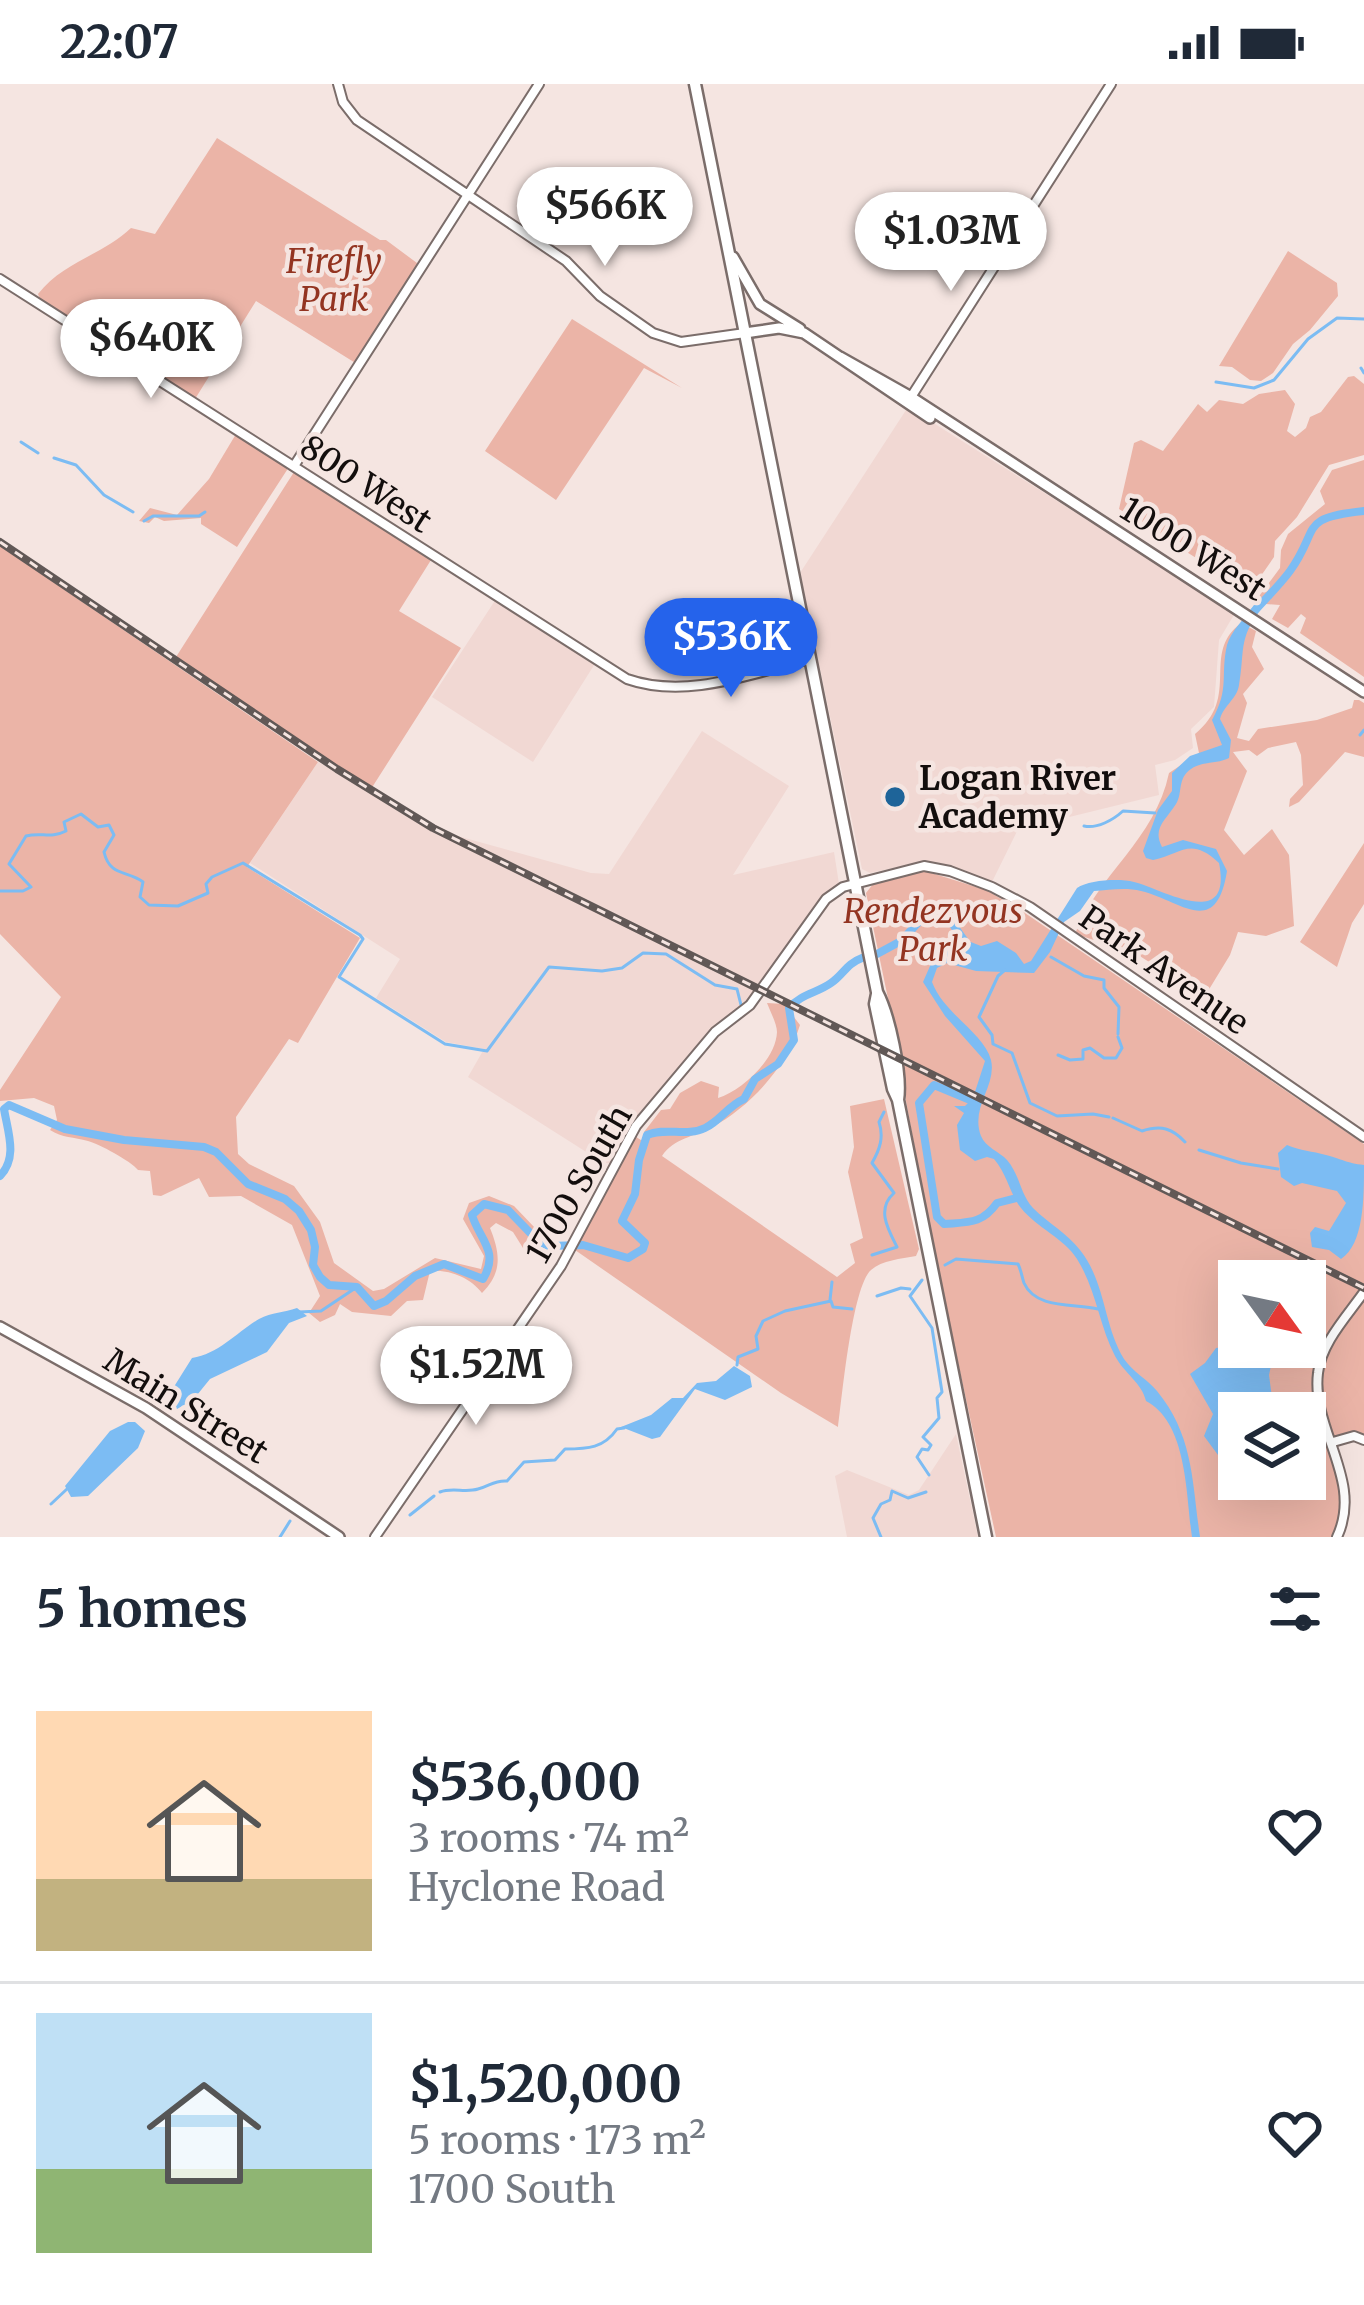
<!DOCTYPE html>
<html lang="en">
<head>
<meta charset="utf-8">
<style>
  :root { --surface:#fff; --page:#f6f6f7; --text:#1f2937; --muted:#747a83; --line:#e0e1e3; --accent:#2563eb }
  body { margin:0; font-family:Merriweather,serif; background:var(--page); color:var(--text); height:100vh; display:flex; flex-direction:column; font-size:45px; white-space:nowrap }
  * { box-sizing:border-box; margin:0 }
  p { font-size:39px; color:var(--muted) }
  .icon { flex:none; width:66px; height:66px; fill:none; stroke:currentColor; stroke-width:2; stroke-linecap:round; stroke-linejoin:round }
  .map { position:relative; height:1453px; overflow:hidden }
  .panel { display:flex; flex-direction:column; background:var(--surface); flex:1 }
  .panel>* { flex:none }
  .needle { width:78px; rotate:123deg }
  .buttons { position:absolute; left:1218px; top:1176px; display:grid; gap:24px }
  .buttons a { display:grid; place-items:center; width:108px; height:108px; border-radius:0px; background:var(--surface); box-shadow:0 12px 48px #0002; font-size:60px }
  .price { position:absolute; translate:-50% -102px; padding:0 27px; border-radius:42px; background:#fff; color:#222; font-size:39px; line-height:78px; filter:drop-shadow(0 3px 6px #0008) }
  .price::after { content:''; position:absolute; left:50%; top:72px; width:36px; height:27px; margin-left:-18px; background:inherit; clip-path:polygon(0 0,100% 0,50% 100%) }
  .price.current { background:var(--accent); color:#fff }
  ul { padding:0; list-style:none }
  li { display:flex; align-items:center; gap:36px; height:300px; padding:0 36px }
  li+li { border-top:3px solid var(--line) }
  li span { display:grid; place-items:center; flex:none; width:336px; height:240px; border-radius:0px; color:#555 }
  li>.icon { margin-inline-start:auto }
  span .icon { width:144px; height:144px; fill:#fffc; stroke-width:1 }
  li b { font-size:51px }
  h2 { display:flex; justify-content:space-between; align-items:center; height:144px; padding:0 36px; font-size:51px }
  .status { display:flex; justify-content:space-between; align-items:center; height:84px; padding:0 60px; background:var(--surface); direction:ltr }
  .status svg { height:33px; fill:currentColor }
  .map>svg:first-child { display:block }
  .built { fill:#f1d8d3 }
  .green { fill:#ebb4a7; fill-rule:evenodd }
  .water { fill:#7cbcf3 }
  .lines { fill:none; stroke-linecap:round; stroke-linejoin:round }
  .stream { stroke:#7cbcf3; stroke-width:3 }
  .river { stroke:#7cbcf3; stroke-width:8 }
  .secondary-casing { stroke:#7b6d6a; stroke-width:12 }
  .primary-casing { stroke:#7b6d6a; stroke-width:14 }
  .highway-casing { stroke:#7b6d6a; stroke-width:15 }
  .secondary { stroke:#fff; stroke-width:8 }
  .primary { stroke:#fff; stroke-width:9 }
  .highway { stroke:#fff; stroke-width:10 }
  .rail-casing { stroke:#615856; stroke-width:8 }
  .rail { stroke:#f5e5e1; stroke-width:3; stroke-dasharray:9; stroke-linecap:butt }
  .poi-dot { fill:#1e6499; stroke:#f5e5e1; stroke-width:4.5 }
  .labels { text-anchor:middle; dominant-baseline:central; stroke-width:9; stroke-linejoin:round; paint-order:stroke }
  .park-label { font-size:33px; font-style:italic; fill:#933421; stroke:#f5e5e1 }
  .street-label { font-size:33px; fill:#130e0d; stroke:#f5e5e1 }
  .poi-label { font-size:33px; font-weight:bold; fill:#130e0d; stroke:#f5e5e1; text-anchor:start }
</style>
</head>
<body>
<div class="status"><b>22:07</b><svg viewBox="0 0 49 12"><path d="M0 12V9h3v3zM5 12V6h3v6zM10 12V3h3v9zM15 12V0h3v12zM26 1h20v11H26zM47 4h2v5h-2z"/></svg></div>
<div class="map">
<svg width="1364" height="1453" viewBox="0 0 1364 1453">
  <rect width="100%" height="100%" fill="#f5e5e1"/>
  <path class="built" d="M 908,323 L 1235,529 L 1219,556 L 1214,623 L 1191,645 L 1193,664 L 1175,676 L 1155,681 L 1159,711 L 1053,737 L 1024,733 L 991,800 L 922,778 L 870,789 L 862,785 L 800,489 Z
    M 496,515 L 596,578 L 533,678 L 432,613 Z
    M 702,647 L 789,702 L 733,791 L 834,768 L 839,800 L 829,806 L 748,919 L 721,939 L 636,1036 L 611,1080 L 602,1078 L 468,993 L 484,965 L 446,958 L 376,914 L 400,875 L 250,779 L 318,678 L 454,751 L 591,789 L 609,790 Z
    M 956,1350 L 978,1453 L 847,1453 L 835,1392 L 847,1386 L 909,1411 L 919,1406 Z"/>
  <path class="green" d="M 217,54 L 380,156 L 386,156 L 421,182 L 357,280 L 256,217 L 195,315 L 40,215 L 38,210 C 64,177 103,171 131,144 L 155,150 Z
    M 1288,167 L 1337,199 L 1338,212 L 1310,246 L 1293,260 L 1273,289 L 1261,297 L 1250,296 L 1232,283 L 1219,282 Z
    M 572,235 L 682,304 L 690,304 L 682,304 L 644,284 L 556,416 L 485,367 Z
    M 1354,292 L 1364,300 L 1364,371 L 1329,381 L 1297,433 L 1275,457 L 1274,473 L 1256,499 L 1241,490 L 1225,492 L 1185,467 L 1180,458 L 1165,454 L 1119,425 L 1134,359 L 1141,356 L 1163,367 L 1198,320 L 1207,328 L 1219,316 L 1243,320 L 1259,310 L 1285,306 L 1295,320 L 1287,347 L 1295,353 L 1306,344 L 1310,333 L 1321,328 L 1348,293 Z
    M 236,350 L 287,382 L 287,386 L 237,463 L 201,440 L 201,434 L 164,437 L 155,433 L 149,439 L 139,437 L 150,424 L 177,431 L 209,395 Z
    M 1364,376 L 1364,593 L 1300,549 L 1306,534 L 1301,530 L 1288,544 L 1272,535 L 1280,521 L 1254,519 L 1280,484 L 1281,466 L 1288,450 L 1325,420 L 1320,407 L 1332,386 Z
    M 294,388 L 431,476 L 399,527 L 461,564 L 371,705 L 176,573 Z
    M 0,462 L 318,678 L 247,783 L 360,854 L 298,959 L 289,955 L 236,1033 L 238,1070 L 249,1080 L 294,1102 L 320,1138 L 334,1179 L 373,1207 L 384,1205 L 435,1174 L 481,1185 L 484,1172 L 463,1135 L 469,1119 L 489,1112 L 514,1122 L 536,1145 L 533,1166 L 523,1164 L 513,1148 L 496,1139 L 490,1144 C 500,1169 503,1188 482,1209 C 471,1194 449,1185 430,1187 L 423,1216 L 407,1217 L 391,1232 L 352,1228 L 340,1220 L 335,1231 L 320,1238 L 309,1229 L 320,1212 L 292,1141 L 241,1112 L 209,1113 L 199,1094 L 161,1112 L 153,1111 L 150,1087 L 138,1086 C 131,1077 99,1060 88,1057 C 74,1053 62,1054 50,1046 L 57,1036 L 54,1022 L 34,1014 L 0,1017 L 0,1006 L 61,913 L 0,850 Z
    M 1241,539 L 1256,547 L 1252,563 L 1264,585 L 1243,610 L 1247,619 L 1237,654 L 1249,657 L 1258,645 L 1317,636 L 1352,624 L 1354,616 L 1359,616 L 1364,619 L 1364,673 L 1345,668 L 1299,718 L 1289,723 L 1290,715 L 1303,701 L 1301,671 L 1296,658 L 1268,664 L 1257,672 L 1249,666 L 1233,668 L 1247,687 L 1224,746 L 1244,771 L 1272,745 L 1289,771 L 1294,842 L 1266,852 L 1238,848 L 1230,871 L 1205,912 L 1198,911 L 1194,903 L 1190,904 L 1135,869 L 1075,850 C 1098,790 1155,756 1169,689 L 1199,669 L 1195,650 C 1242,612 1200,570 1241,539 Z
    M 1364,759 L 1364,820 L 1352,839 L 1337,883 L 1300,858 Z
    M 922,786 L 986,806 L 1022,827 L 1364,1060 L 1364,1202 L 1361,1207 L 1364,1210 L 1364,1352 L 1353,1349 L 1326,1355 C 1337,1391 1348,1418 1332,1453 L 996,1453 L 934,1168 L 906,1017 L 904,991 L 866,809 L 873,800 ZM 1239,1197 L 1305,1197 L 1305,1263 L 1239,1263 ZM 1239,1329 L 1305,1329 L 1305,1395 L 1239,1395 Z
    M 767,919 L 784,920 L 800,941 C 788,981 749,1024 712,1043 C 694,1053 674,1054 662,1072 L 837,1193 L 855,1179 L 850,1160 L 863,1154 L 848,1088 L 854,1063 L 850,1022 L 884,1015 L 919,1165 L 916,1172 C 901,1175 882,1176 871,1186 C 852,1203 842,1314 838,1343 L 781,1309 L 575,1166 L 633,1051 L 644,1058 L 644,1048 L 661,1026 L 670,1025 L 680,1009 L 701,997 L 719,1003 L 718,1014 C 741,1007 776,976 777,948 C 777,940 770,927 767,919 Z"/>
  <path class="water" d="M 1254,521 L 1260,526 C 1238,556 1245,567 1239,601 C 1237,615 1224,621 1220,635 L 1231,656 L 1229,674 C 1218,680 1202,677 1191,685 C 1177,694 1183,709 1176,720 C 1166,736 1152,744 1162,763 L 1183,756 L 1216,765 L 1227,787 C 1216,856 1180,816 1141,807 C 1126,803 1109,806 1094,807 L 1080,827 L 1064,838 L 1050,868 L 1034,889 L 976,887 L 947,879 L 937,884 L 932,898 C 944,930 984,949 991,976 C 997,1002 970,1023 981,1052 C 985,1063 1000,1068 1007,1076 C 1020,1091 1020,1110 1033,1124 C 1048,1139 1067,1149 1080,1166 C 1106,1199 1103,1240 1124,1275 C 1133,1288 1147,1295 1157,1307 C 1194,1352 1192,1399 1200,1453 L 1192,1453 C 1186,1413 1188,1339 1146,1317 C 1142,1299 1124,1289 1115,1272 C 1099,1241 1096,1205 1077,1175 C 1064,1154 1037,1144 1021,1124 C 1010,1110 1007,1090 994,1075 L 987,1073 L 975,1077 L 960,1066 L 957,1041 L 964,1029 L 954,1022 L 965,1022 L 973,1014 L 985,977 L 945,932 L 923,898 L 934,873 L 951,862 L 958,864 L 963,855 L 981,862 L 997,857 L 1016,869 L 1024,880 L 1031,877 L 1077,804 C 1089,796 1119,794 1134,798 C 1160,804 1233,849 1219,779 C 1190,752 1182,770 1153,776 L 1146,774 L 1143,767 L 1158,726 L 1172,707 L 1172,689 L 1190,672 L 1222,661 L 1212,636 C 1230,604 1220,592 1227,561 C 1231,547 1245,534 1254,521 Z
    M 1287,1061 C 1301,1067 1312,1067 1326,1071 C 1342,1075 1346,1079 1364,1081 C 1364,1114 1364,1160 1341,1175 L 1329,1166 L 1312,1163 L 1310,1149 L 1315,1143 L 1329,1147 L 1346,1119 L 1337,1107 L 1302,1099 L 1294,1102 L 1281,1093 L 1278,1069 Z
    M 297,1224 L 307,1232 L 289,1239 L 267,1268 L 210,1295 L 193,1316 L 177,1325 L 165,1317 L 192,1274 C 219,1270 237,1248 259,1235 C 272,1228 284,1229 297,1224 Z
    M 1239,1261 L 1275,1263 L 1269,1291 L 1274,1329 L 1239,1329 L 1234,1362 L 1218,1371 L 1204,1352 L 1213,1330 L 1190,1290 L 1205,1279 L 1216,1264 Z
    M 734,1282 L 750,1292 L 752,1303 L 725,1316 L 695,1305 L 660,1353 L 652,1355 L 621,1343 L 651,1331 L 672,1314 L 683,1314 L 697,1299 L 716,1297 Z
    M 128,1338 L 135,1338 L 145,1347 L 138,1364 L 88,1412 L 71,1413 L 65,1402 L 110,1347 Z"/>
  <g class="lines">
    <path class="stream" d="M 1361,284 L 1364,289
      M 1216,298 L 1254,304 L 1274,296 L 1308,255 L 1337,234 L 1364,235
      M 21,358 L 38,369
      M 54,374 L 76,381 L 104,411 L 133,428
      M 144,437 L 153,432 L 199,432 L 205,428
      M 1360,651 L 1364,646
      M 1084,742 C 1097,745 1113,736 1123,727 L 1155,729
      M 0,807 L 23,807 L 31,803 L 9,780 L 26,752 C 42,748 50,755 66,747 L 64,738 L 81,730 L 98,743 L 109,741 L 114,751 L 104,768 C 110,793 127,786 143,798 L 140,813 L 149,821 L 178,822 L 208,809 L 206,800 L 212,793 L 243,779 L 360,851 L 363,855 L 339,893 L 445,960 L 487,967 L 549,883 L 602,887 L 622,884 L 643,869 L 666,870 L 715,901 L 737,905 L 741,921
      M 1051,873 L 1084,892 L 1104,896 L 1104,904 L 1119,923 L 1118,950
      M 1005,886 L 998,892 L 979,933 L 992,951 L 993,960 L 1012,969 L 1030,1019 L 1057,1032 L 1093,1030 L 1109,1033
      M 1058,971 L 1070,976 L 1083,975 L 1083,966 L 1090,964 L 1104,974 L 1116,974 L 1122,964 L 1118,953
      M 1113,1034 L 1142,1047 C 1161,1041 1172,1044 1185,1058
      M 1199,1066 L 1241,1079 L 1278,1085
      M 872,1171 L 897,1163 C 888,1145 876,1125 894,1109 L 872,1079 C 880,1065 884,1053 879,1038 L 884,1028
      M 945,1181 L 956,1175 L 1018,1180 C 1021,1186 1022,1193 1024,1199 C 1036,1226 1076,1219 1098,1225
      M 922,1196 L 910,1212 L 932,1244 L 942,1308 L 937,1314 L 939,1334 L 923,1353 L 931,1361 L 928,1366 L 922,1365 L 917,1373 L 929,1391
      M 877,1212 L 901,1204 L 910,1205
      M 830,1216 L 832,1198
      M 299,1228 L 321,1227 L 357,1203
      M 737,1281 L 738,1273 L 758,1265 L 756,1252 L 763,1237 L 785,1227 L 831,1217 L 833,1223 L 852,1225
      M 440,1408 C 452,1403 465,1409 478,1405 C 490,1402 494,1396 507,1397 L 524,1378 L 555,1376 L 565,1365 C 588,1365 604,1364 617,1345 L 624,1344
      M 51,1420 L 67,1405
      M 410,1431 L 434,1412
      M 280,1453 L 290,1437
      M 881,1453 L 873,1434 L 881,1420 L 890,1416 L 892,1407 L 908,1414 L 926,1408"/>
    <path class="river" d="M 1252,530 C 1264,516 1279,502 1290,487 C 1321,444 1297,434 1364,427
      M 877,870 L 901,857 L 932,824 L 944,828 L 969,863
      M 975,1018 L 934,1001 L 919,1019 L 937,1133 L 944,1140 C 969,1138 982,1140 997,1119 L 1020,1113
      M 0,1092 C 18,1073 8,1049 4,1025 L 9,1021 L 65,1045 L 124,1056 L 204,1063 L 216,1068 L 248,1100 L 285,1115 L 299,1127 L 311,1146 L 315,1163 L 313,1181 L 320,1193 L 329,1201 L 357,1203 L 374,1222 L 386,1217 L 415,1192 L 444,1180 L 483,1195 C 500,1167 479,1155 472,1131 L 484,1120 L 508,1126 L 538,1157 L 549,1162 L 583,1161 L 628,1174 L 643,1165 L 645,1159 L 622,1137 L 635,1110 L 639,1076 L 647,1051 C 665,1043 687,1053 705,1044 C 720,1037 728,1022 744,1015 L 755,995 L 778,980 L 794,956 L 789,924 C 801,910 817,909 831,899 C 844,890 846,880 862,874"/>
    <defs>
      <path id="secondary" d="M 338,0 L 343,18 L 357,36 L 566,177 L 600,212 L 653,249 L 681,258 L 745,249
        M 0,195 L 627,595 C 687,616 752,589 811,575
        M 911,313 L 1111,0
        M 294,382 L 539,0
        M 1333,1358 L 1354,1352 L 1364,1356
        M 375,1453 L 561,1182 L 636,1042 L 715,948 L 750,921 L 826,815 L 843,803 L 924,782 L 950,787 L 992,803 L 1030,823 L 1364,1053
        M 1337,1453 C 1364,1396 1311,1346 1318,1289 C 1321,1259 1348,1231 1364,1208"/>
      <path id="primary" d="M 733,173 L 760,220 L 800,245
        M 745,249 L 779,244 L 804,249 L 930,334
        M 840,273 L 911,313 L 1364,608
        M 0,1243 L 146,1324 L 339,1453"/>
      <path id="highway" d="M 695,0 L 877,908 C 889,931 902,990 898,1016
        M 877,910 L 875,920 L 893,1005 L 898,1016 L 986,1453"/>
    </defs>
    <use href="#secondary" class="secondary-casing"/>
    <use href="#primary" class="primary-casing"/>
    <use href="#highway" class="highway-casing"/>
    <use href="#secondary" class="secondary"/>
    <use href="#primary" class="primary"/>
    <use href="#highway" class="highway"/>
    <defs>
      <path id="rail" d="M 0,458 L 337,685 L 433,744 L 1364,1204"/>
    </defs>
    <use href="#rail" class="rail-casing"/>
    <use href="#rail" class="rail"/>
  </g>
  <circle class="poi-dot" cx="895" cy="713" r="12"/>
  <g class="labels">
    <g class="park-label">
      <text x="334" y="177">Firefly<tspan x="334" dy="38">Park</tspan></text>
      <text x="933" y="827">Rendezvous<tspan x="933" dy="38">Park</tspan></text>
    </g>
    <g class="street-label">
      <text transform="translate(366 400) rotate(33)">800 West</text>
      <text transform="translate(1193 465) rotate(32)">1000 West</text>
      <text transform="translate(1164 886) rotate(35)">Park Avenue</text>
      <text transform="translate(579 1100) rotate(-60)">1700 South</text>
      <text transform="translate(186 1322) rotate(32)">Main Street</text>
    </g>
    <g class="poi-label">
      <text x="919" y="694">Logan River<tspan x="919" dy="38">Academy</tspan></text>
    </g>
  </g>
</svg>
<div class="buttons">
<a><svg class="needle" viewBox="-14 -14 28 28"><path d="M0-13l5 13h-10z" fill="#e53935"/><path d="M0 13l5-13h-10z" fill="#747a83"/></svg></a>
<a><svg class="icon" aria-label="layers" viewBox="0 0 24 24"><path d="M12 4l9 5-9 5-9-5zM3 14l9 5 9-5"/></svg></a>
</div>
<b class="price" style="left:605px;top:185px">$566K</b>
<b class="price" style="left:951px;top:210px">$1.03M</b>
<b class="price" style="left:151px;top:317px">$640K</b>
<b class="price current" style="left:731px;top:616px">$536K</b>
<b class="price" style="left:476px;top:1344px">$1.52M</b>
</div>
<section class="panel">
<h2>5 homes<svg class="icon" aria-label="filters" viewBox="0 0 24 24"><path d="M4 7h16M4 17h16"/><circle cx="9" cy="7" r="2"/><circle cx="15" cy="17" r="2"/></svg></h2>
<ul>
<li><span style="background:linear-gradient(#ffd9b3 70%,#c2b280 0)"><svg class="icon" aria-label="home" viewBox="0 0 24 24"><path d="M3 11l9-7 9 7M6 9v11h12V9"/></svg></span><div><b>$536,000</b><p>3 rooms · 74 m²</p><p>Hyclone Road</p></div><svg class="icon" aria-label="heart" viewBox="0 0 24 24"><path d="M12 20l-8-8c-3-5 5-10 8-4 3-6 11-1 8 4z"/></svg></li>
<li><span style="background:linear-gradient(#bfe0f5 65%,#8fb573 0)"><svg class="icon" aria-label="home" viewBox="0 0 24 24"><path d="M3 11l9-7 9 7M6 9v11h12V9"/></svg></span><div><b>$1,520,000</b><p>5 rooms · 173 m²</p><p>1700 South</p></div><svg class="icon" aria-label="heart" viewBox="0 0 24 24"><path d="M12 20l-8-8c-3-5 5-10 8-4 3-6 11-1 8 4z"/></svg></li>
</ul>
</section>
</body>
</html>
